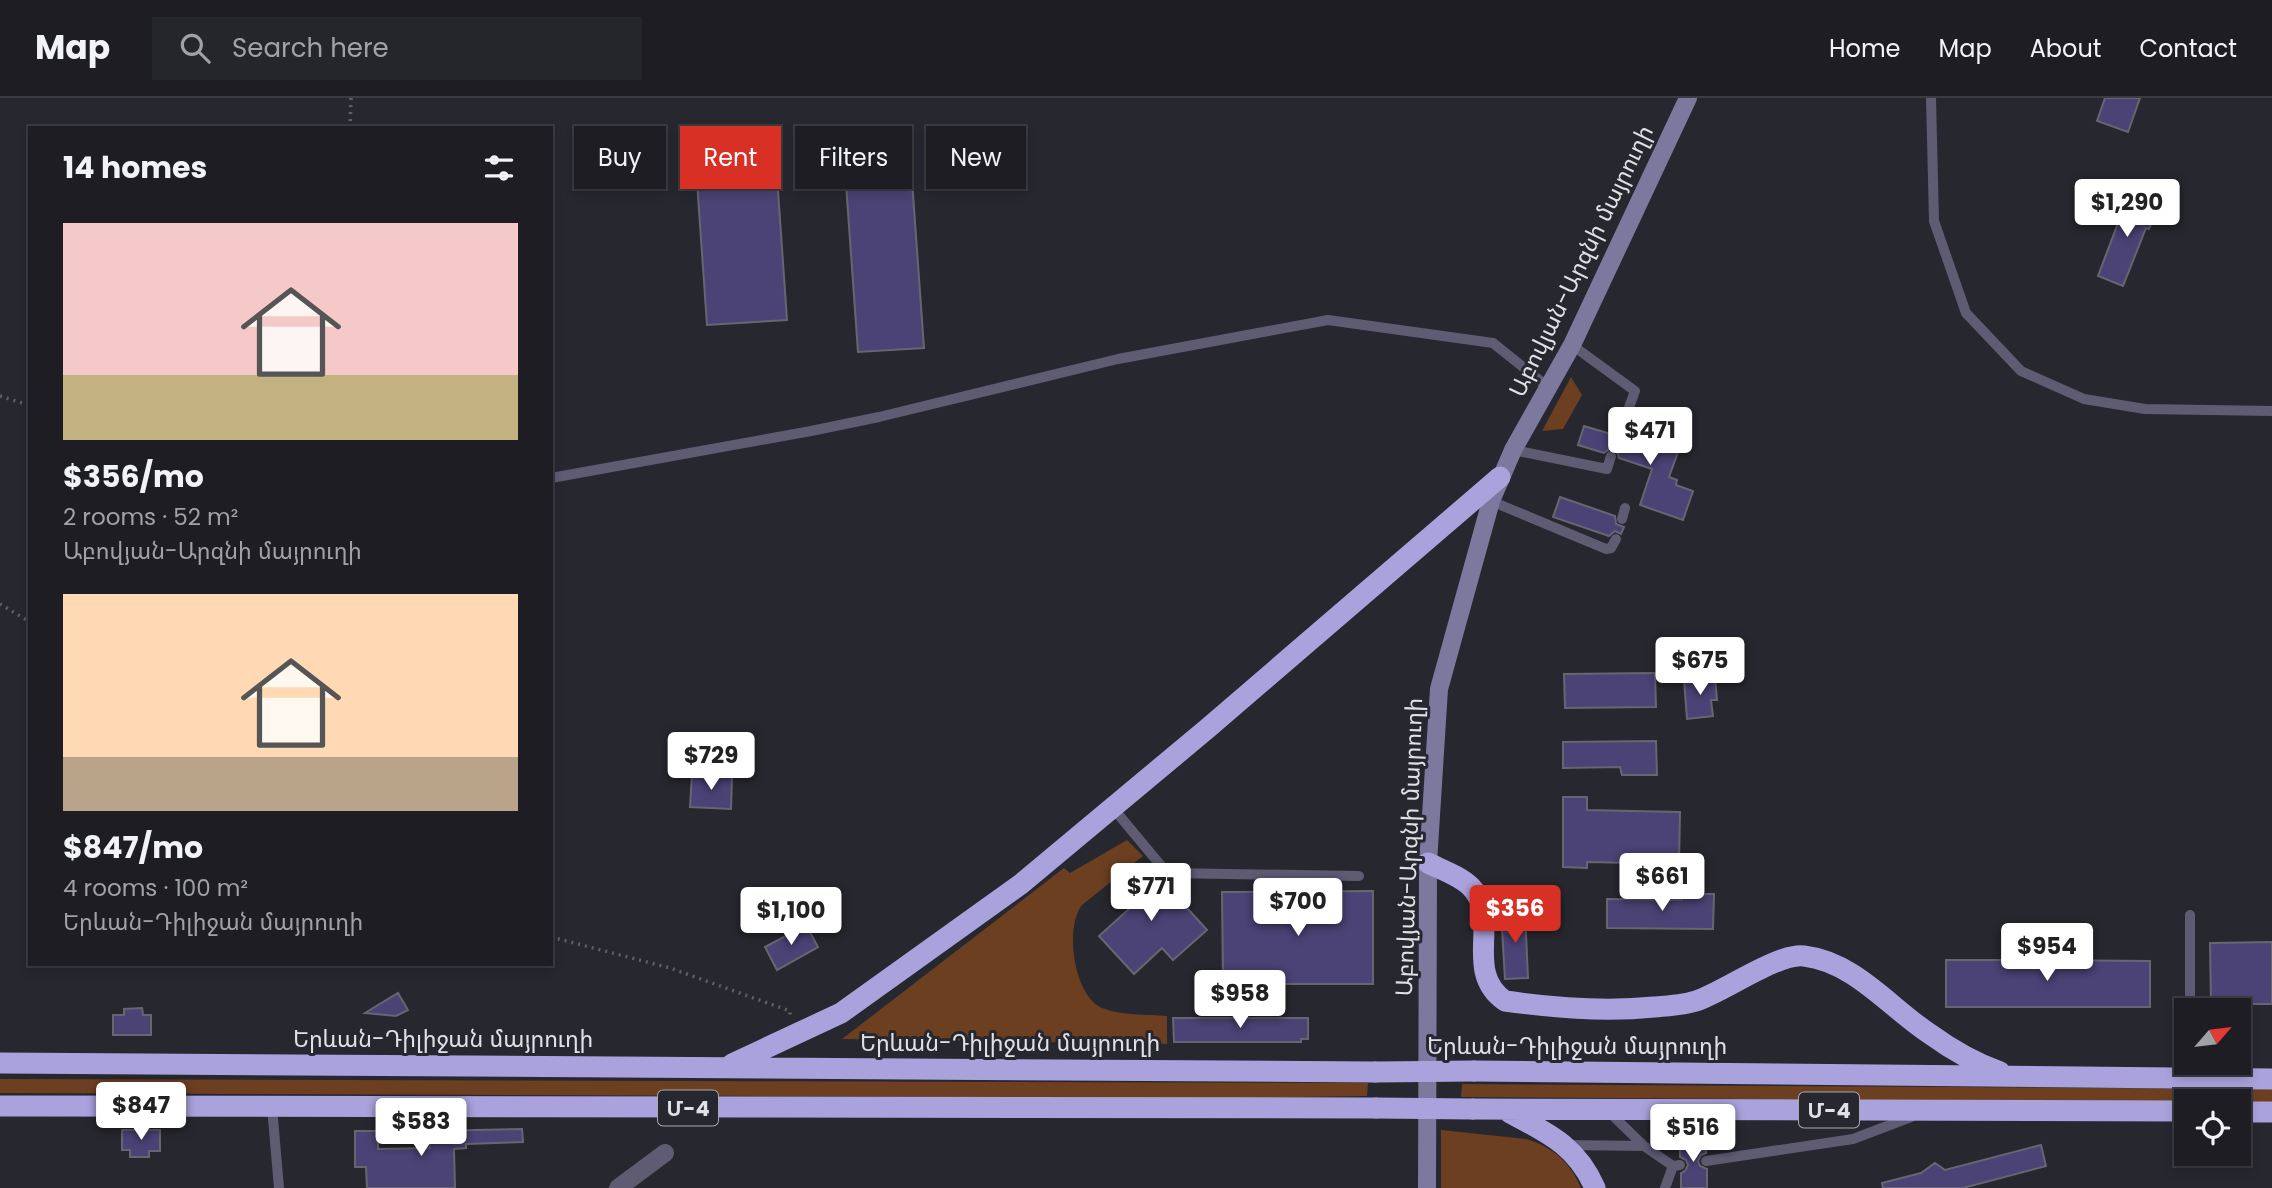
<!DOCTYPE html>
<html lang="en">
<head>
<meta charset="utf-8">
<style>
  :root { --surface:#1d1d23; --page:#25262b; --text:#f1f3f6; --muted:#a0a2a6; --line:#3b3b41; --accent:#d93025 }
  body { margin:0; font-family:Poppins,"Noto Sans Armenian",sans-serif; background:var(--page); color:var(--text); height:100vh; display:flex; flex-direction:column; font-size:26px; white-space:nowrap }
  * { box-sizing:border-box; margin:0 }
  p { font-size:23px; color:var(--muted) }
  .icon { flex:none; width:38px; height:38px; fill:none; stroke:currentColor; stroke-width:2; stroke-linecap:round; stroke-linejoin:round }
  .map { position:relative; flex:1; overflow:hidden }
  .sheet { position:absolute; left:28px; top:28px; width:525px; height:840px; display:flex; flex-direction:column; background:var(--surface); border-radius:0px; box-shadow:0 4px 10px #0003,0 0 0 2px var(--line) }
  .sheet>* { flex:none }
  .guide { position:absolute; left:574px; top:28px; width:665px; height:63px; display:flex; gap:14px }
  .needle { width:46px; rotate:62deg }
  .controls { position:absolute; left:2174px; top:900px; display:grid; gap:14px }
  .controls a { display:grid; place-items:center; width:77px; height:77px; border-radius:0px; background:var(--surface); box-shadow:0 4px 10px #0003,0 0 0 2px var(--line); font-size:35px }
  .price { position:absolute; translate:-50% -60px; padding:0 16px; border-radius:7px; background:#fff; color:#222; font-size:23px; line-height:46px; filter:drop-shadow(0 2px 4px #0008) }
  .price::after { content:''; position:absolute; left:50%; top:42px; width:21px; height:16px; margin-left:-10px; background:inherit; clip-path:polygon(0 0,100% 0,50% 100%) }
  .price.on { background:var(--accent); color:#fff }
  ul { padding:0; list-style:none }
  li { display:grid; align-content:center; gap:14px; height:371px; padding:0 35px }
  li span { display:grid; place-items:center; height:217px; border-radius:0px; color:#555 }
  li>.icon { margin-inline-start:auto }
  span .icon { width:126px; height:126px; fill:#fffc; stroke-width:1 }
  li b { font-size:30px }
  h2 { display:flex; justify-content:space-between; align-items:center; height:84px; padding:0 35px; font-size:30px }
  .tag { padding:0 24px; border-radius:0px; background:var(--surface); box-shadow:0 4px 10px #0003,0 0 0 2px var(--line); font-size:24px; line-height:63px }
  .tag.on { background:var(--accent); color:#fff }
  header { display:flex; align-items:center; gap:42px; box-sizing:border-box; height:98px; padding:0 35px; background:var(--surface); border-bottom:2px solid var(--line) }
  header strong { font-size:33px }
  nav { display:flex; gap:38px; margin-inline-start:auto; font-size:24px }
  .search { width:490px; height:63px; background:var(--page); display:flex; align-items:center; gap:18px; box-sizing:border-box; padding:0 24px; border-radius:0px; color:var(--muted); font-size:26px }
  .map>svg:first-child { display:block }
  .green { fill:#6c3f21 }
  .building { fill:#4b4275; stroke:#676670; stroke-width:2 }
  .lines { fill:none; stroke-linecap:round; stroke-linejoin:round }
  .path { stroke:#606067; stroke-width:3.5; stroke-dasharray:2 5; stroke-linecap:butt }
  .lane { stroke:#5e5b73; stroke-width:10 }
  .street { stroke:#5e5b73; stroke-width:18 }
  .secondary { stroke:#7d789e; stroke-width:18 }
  .highway { stroke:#aaa2dd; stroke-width:21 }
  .highway-bridge { stroke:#aaa2dd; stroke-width:21 }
  .labels { text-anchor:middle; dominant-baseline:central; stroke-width:6; stroke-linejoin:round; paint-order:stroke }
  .shield { fill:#27272f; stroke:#a8a8af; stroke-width:2 }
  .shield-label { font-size:21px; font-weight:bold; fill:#e0e0e6 }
  .street-label { font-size:23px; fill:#e0e0e6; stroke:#27272f }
</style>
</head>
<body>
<header>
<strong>Map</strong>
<div class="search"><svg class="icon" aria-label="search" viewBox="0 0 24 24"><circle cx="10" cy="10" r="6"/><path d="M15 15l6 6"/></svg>Search here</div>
<nav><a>Home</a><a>Map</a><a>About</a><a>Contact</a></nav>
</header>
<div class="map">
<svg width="2272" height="1090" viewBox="0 0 2272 1090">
  <rect width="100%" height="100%" fill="#27272f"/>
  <path class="green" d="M 1571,279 L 1582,297 L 1563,331 L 1542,333 Z
    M 1127,742 L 1143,758 L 1082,807 C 1064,830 1074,898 1102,910 C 1121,918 1147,916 1167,918 L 1167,946 L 842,941 L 1064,770 L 1070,775 Z
    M 0,981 L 1368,985 L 1367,998 L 1233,1000 L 0,995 Z
    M 1462,986 L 2272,991 L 2272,1005 L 1461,999 Z
    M 1441,1032 L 1526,1041 C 1553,1049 1570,1064 1581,1090 L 1441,1090 Z"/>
  <path class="building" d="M 2105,0 L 2140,0 L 2128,34 L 2097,23 Z
    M 910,54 L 924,250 L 858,254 L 844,58 Z
    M 776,64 L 787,222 L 707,227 L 696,69 Z
    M 2129,96 L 2159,107 L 2149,131 L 2146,130 L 2123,188 L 2098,178 Z
    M 1672,322 L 1688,327 L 1669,379 L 1677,382 L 1676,387 L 1693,393 L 1683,422 L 1640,407 L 1652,371 L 1619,360 L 1618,356 L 1614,351 L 1609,351 L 1604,355 L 1578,347 L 1584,328 L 1611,336 L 1612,343 L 1616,347 L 1622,345 L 1626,341 L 1661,353 Z
    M 1560,399 L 1615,418 L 1616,426 L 1624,429 L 1621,436 L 1615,433 L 1609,438 L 1553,419 Z
    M 1655,575 L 1656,609 L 1565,610 L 1564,576 Z
    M 1715,579 L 1717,602 L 1711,602 L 1713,618 L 1687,621 L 1684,582 Z
    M 1656,643 L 1657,677 L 1622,677 L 1620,669 L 1563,670 L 1563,644 Z
    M 692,676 L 732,678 L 731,711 L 690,709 Z
    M 1563,699 L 1587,699 L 1587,712 L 1680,714 L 1679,766 L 1587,764 L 1587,770 L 1563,769 Z
    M 1148,767 L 1207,832 L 1173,862 L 1162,850 L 1134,876 L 1099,838 L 1129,811 L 1116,797 Z
    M 1373,793 L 1373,886 L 1223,886 L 1222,794 Z
    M 1682,796 L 1714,796 L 1713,831 L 1607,830 L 1607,801 L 1682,802 Z
    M 1525,814 L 1528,880 L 1505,881 L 1501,815 Z
    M 806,827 L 818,849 L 777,872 L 765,849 Z
    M 2272,844 L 2272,906 L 2211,906 L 2210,845 Z
    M 2005,847 L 2028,847 L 2028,862 L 2150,863 L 2150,909 L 1946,909 L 1946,862 L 2005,862 Z
    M 398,895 L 408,912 L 396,918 L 365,915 Z
    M 142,910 L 143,917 L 151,917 L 151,937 L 113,937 L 113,917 L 124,917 L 124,911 Z
    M 1173,920 L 1308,920 L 1308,941 L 1301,941 L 1301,944 L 1174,944 Z
    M 522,1031 L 523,1044 L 466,1046 L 466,1050 L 454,1051 L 455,1090 L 367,1090 L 366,1069 L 355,1069 L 355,1033 L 378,1033 L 378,1051 L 430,1050 L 430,1033 Z
    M 122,1032 L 160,1032 L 160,1053 L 149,1053 L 149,1059 L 130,1059 L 130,1052 L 122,1052 Z
    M 1706,1042 L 1706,1055 L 1701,1057 L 1698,1063 L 1700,1068 L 1707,1071 L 1707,1090 L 1681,1090 L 1681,1075 L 1685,1073 L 1688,1067 L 1686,1062 L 1680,1059 L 1680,1043 Z
    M 2041,1047 L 2046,1068 L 1963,1090 L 1883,1090 L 1882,1085 L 1921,1075 L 1935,1065 L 1945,1072 Z"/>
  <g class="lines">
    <path class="path" d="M 350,30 L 351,0
      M 0,298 L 22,305 L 30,306
      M 0,506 L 30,524
      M 551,839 L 670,870 L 790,913 L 790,919"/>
    <path class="lane" d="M 1931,0 L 1934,123 L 1966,215 L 2021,273 L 2084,301 L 2145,311 L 2272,313
      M 1572,247 L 1635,293 L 1618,339
      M 1513,352 L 1607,371 L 1611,358
      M 551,380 L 811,333 L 879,319 L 1118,261 L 1328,222 L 1493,245 L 1548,289
      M 1491,403 L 1606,451 L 1611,450 L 1616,441
      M 1622,421 L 1625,410
      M 1113,710 L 1167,775 L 1359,778
      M 2190,912 L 2190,817
      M 2191,964 L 2193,980
      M 272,1009 L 279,1090
      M 1608,1013 L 1644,1048
      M 1566,1047 L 1644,1048 L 1673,1068 L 1680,1067
      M 2228,1055 L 2228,1064
      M 1706,1063 L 1853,1041 L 1911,1019
      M 1665,1090 L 1673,1068"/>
    <path class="street" d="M 618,1090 L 665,1055"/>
    <path class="secondary" d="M 1427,1090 L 1428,765 L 1439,591 L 1491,403 L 1513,352 L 1572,247 L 1688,0"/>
    <path class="highway" d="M 1428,765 C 1442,772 1460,778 1471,789 C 1502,820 1462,873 1505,903 C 1554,910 1604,914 1654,909 C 1668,908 1683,907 1696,903 C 1724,894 1777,855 1804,858 C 1855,864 1890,910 1930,936 C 1952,952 1975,965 2000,974
      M 0,965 L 1375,974
      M 732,966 L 841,915 L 1021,786 L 1208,630 L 1500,379
      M 1474,973 L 2272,981
      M 0,1008 L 1376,1010
      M 1473,1011 L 2186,1013
      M 2238,1014 L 2272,1014
      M 1510,1015 C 1548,1035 1577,1048 1595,1090"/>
    <path class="highway-bridge" d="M 1375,974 L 1474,973
      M 1376,1010 L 1473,1011"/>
  </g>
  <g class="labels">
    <g class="shield">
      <rect x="658" y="992.5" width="60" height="35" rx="5"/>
      <rect x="1799" y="994.5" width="60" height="35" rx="5"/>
    </g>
    <g class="shield-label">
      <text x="688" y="1010">Մ-4</text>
      <text x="1829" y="1012">Մ-4</text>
    </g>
    <g class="street-label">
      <text transform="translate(1581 163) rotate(-64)">Աբովյան-Արզնի մայրուղի</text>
      <text transform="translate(1409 749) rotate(-88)">Աբովյան-Արզնի մայրուղի</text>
      <text x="443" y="941">Երևան-Դիլիջան մայրուղի</text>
      <text x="1010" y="945">Երևան-Դիլիջան մայրուղի</text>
      <text x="1577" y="948">Երևան-Դիլիջան մայրուղի</text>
    </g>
  </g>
</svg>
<div class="controls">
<a><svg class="needle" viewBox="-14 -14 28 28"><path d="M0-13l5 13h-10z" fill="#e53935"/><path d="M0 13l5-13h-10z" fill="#a0a2a6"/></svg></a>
<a><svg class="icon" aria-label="locate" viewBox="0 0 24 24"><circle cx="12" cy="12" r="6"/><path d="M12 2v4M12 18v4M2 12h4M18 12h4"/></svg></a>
</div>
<b class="price" style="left:2127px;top:141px">$1,290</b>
<b class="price" style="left:1650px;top:369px">$471</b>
<b class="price" style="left:1700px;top:599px">$675</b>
<b class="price" style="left:711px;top:694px">$729</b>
<b class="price" style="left:1662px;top:815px">$661</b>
<b class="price" style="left:1151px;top:825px">$771</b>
<b class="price" style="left:1298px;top:840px">$700</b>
<b class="price on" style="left:1515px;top:847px">$356</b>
<b class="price" style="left:791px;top:849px">$1,100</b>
<b class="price" style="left:2047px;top:885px">$954</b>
<b class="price" style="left:1240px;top:932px">$958</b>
<b class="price" style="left:141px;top:1044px">$847</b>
<b class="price" style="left:421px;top:1060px">$583</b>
<b class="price" style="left:1693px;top:1066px">$516</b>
<div class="guide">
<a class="tag">Buy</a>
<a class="tag on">Rent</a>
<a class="tag">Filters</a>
<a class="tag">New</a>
</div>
<section class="sheet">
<h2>14 homes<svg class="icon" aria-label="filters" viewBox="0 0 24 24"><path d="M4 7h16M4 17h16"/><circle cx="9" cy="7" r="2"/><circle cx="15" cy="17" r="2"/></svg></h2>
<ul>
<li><span style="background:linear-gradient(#f6c9c9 70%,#c2b280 0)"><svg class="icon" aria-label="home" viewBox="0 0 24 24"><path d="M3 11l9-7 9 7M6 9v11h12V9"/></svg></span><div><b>$356/mo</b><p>2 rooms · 52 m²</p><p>Աբովյան-Արզնի մայրուղի</p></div></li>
<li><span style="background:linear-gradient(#ffd9b3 75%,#b9a48a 0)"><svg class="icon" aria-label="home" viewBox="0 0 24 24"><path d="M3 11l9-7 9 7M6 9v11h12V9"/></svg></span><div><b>$847/mo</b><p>4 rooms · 100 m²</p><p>Երևան-Դիլիջան մայրուղի</p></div></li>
</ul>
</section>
</div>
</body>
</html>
